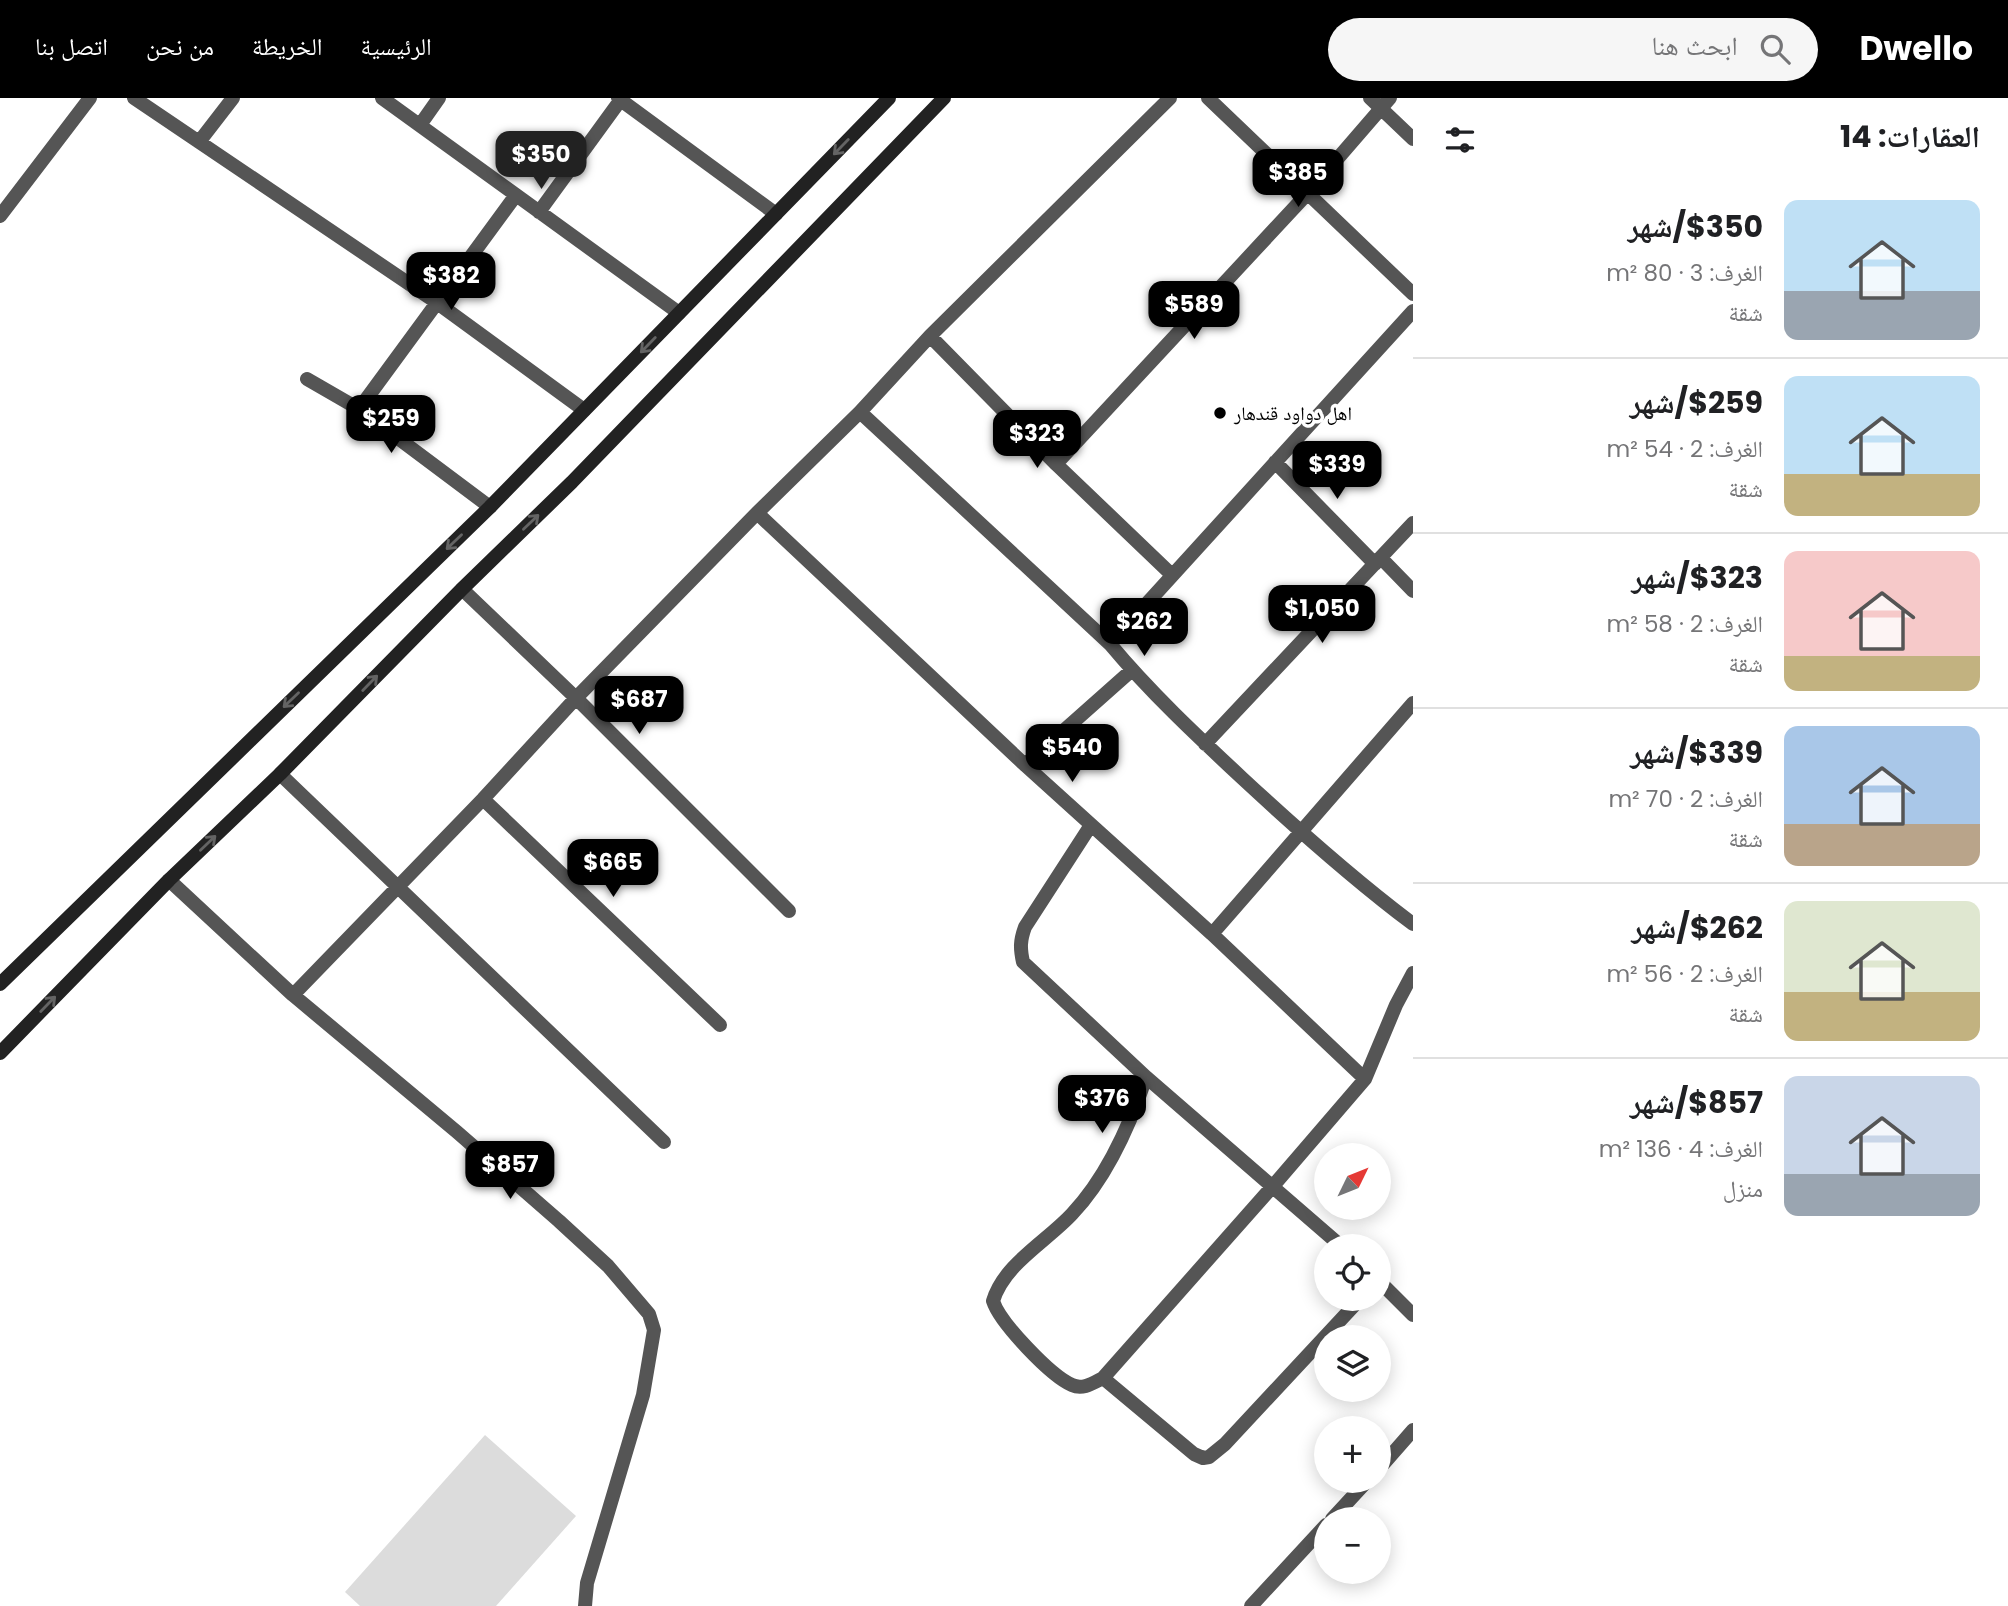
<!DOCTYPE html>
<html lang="ar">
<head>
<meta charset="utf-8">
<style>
  :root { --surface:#fff; --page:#f6f6f6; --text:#202124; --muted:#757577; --line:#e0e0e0; --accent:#000 }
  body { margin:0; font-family:Poppins,"Noto Naskh Arabic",sans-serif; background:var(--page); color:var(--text); direction:rtl; height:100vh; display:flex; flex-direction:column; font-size:26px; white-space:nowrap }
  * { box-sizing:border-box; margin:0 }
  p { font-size:23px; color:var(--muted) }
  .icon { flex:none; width:38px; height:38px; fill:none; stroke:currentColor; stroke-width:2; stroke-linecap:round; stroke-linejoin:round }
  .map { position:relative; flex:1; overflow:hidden; direction:ltr }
  .details { display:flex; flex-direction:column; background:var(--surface); width:595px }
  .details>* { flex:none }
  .needle { width:46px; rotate:47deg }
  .buttons { position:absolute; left:1314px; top:1045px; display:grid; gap:14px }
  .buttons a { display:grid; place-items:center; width:77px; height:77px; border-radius:50%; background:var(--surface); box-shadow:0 4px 18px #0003; font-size:35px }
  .price { position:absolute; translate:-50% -60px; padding:0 16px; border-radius:14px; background:var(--accent); color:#fff; font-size:23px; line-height:46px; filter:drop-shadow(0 2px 4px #0008) }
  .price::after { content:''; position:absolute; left:50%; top:42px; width:21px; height:16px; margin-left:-10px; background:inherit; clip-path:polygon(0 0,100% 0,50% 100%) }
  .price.current { background:#222; color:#fff }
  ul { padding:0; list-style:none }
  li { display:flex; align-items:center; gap:21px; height:175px; padding:0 28px }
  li+li { border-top:2px solid var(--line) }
  li span { display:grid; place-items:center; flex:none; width:196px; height:140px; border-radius:14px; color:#555 }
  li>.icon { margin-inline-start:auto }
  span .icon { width:84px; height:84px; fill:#fffc; stroke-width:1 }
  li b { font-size:30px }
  h2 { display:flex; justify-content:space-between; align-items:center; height:84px; padding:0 28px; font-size:30px }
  header { display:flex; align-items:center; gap:42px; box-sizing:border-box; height:98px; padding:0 35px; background:var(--accent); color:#fff }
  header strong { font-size:33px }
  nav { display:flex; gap:38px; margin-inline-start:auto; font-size:24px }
  .search { width:490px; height:63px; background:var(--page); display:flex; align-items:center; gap:18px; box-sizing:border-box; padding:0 24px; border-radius:38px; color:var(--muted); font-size:26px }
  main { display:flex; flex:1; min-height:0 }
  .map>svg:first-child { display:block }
  .green { fill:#dcdcdc }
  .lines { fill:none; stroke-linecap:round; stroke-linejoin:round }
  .street { stroke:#555; stroke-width:14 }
  .secondary { stroke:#222; stroke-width:14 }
  .oneway { stroke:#646464 }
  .poi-dot { fill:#000; stroke:#fff; stroke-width:2.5 }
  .labels { text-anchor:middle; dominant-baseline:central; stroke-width:7; stroke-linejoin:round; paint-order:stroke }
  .poi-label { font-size:19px; fill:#000; stroke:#fff; text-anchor:start }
</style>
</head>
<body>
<header>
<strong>Dwello</strong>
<div class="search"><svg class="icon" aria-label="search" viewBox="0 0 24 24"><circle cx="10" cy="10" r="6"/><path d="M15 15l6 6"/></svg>ابحث هنا</div>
<nav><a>الرئيسية</a><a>الخريطة</a><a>من نحن</a><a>اتصل بنا</a></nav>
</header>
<main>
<section class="details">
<h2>العقارات: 14<svg class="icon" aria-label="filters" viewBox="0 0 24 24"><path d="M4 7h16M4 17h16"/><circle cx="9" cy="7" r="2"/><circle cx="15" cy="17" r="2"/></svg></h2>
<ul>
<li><span style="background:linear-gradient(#bfe0f5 65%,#9aa5b1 0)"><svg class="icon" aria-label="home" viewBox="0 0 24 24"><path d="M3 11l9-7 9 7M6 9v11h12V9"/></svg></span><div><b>$350/شهر</b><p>الغرف: 3 · 80 m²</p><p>شقة</p></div></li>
<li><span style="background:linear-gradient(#bfe0f5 70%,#c2b280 0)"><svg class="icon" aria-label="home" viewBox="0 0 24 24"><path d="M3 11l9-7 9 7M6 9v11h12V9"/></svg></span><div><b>$259/شهر</b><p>الغرف: 2 · 54 m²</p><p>شقة</p></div></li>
<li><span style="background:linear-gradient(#f6c9c9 75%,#c2b280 0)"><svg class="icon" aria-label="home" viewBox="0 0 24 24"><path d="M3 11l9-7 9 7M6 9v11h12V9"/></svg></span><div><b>$323/شهر</b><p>الغرف: 2 · 58 m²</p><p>شقة</p></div></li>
<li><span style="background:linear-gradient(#a9c7e8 70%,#b9a48a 0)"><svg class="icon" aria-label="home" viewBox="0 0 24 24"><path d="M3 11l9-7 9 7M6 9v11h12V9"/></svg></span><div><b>$339/شهر</b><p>الغرف: 2 · 70 m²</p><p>شقة</p></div></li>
<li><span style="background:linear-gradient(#dfe7d0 65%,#c2b280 0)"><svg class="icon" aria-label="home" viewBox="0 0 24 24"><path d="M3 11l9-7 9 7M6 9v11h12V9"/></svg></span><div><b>$262/شهر</b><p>الغرف: 2 · 56 m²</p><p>شقة</p></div></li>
<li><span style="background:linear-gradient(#c9d6e8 70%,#9aa5b1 0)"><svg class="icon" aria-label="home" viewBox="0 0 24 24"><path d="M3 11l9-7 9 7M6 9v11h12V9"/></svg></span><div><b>$857/شهر</b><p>الغرف: 4 · 136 m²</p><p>منزل</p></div></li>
</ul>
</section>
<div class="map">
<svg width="1413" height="1508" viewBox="0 0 1413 1508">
  <rect width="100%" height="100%" fill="#fff"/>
  <path class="green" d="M 485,1337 L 576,1418 L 496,1508 L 360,1508 L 345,1494 Z"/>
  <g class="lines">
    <path class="street" d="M 134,0 L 436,204 L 584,312
      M 382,0 L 679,215
      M 618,0 L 776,116
      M 1208,0 L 1413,196
      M 1370,0 L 1413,41
      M 420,27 L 439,0
      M 199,44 L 233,0
      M 539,114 L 622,0
      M 0,118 L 90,0
      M 930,238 L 1056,366 L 1172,477
      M 307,281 L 359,311 L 490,409
      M 359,311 L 516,97
      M 860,314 L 1110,546 C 1150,594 1196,637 1242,680 C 1297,731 1353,781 1413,826
      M 1275,364 L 1375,466
      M 1056,366 L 1307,96 L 1390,0
      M 757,415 L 1025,667 L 1212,836 L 1365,981
      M 1381,460 L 1413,493
      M 462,491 L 576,600 L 789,813
      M 1110,546 L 1413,213
      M 1205,646 L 1413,425
      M 1025,667 L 1132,572
      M 280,676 L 664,1044
      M 483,701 L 720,927
      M 1091,727 L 1025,829 C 1020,843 1020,850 1023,864 L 1146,979 C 1130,1027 1107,1079 1072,1116 C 1046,1144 1004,1166 993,1203 C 1000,1225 1051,1278 1072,1287 C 1083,1292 1093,1285 1103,1280 L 1273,1088 L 1365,981 L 1396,907 L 1413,875
      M 169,782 L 293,897 L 457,1034 L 559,1123 L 608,1168 L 649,1216 L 654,1232 L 643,1297 L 587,1485 L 585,1508
      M 1212,836 L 1413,605
      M 293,897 L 483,701 L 576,600 L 757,415 L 860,314 L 930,238 L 1170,0
      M 1146,979 L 1341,1148
      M 1379,1183 L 1413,1217
      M 1103,1280 L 1194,1356 L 1203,1360 L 1209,1359 L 1225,1346 L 1361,1200
      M 1379,1371 L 1413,1332
      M 1332,1421 L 1368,1382
      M 1251,1508 L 1326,1427"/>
    <path class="secondary" d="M 0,886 L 490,409 L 889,0
      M 0,955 L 169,782 L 280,676 L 462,491 L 572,384 L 944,0"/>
  </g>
  <defs><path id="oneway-shaft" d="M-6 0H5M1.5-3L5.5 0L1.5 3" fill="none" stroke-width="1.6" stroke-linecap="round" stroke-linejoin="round" transform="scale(1.75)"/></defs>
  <g class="oneway">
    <use href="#oneway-shaft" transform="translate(841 49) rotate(134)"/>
    <use href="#oneway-shaft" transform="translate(648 247) rotate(134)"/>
    <use href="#oneway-shaft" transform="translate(531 424) rotate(-44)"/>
    <use href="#oneway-shaft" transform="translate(454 444) rotate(136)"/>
    <use href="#oneway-shaft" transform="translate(370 585) rotate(-46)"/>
    <use href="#oneway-shaft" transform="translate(291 602) rotate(136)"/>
    <use href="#oneway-shaft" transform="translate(208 745) rotate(-44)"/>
    <use href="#oneway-shaft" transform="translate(48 906) rotate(-46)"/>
  </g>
  <circle class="poi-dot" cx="1220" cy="315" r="7"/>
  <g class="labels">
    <g class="poi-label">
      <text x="1234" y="315">اهل دواود قندهار</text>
    </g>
  </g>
</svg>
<div class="buttons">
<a><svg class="needle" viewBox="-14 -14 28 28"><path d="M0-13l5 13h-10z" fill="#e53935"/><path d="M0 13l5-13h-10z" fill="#757577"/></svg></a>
<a><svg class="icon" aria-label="locate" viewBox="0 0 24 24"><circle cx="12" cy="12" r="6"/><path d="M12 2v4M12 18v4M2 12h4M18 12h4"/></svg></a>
<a><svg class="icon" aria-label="layers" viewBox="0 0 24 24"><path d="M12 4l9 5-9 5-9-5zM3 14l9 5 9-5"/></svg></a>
<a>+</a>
<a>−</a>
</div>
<b class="price current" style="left:541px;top:93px">$350</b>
<b class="price" style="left:1298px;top:111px">$385</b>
<b class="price" style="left:451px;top:214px">$382</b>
<b class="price" style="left:1194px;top:243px">$589</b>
<b class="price" style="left:391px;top:357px">$259</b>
<b class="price" style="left:1037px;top:372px">$323</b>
<b class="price" style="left:1337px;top:403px">$339</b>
<b class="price" style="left:1322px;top:547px">$1,050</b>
<b class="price" style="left:1144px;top:560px">$262</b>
<b class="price" style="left:639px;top:638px">$687</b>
<b class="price" style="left:1072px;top:686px">$540</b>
<b class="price" style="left:613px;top:801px">$665</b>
<b class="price" style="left:1102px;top:1037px">$376</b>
<b class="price" style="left:510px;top:1103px">$857</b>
</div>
</main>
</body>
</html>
